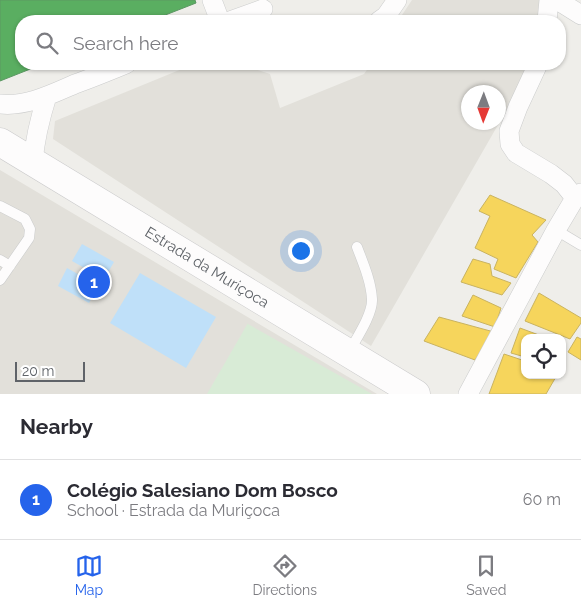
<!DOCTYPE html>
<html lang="en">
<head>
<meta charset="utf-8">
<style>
  :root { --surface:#fff; --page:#f7f7f7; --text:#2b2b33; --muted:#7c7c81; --line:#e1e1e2; --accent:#2563eb }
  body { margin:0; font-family:Raleway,sans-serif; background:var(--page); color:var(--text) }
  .controls { position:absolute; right:15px; bottom:15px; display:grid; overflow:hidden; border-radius:10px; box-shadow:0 1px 4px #0004 }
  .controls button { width:45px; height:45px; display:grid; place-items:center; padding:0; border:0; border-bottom:1px solid var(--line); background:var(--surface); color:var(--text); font:25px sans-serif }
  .compass { position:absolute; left:461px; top:85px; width:45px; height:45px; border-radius:50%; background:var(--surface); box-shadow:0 1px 4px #0004; rotate:181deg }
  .scale { position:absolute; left:15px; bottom:12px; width:70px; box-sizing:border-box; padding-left:5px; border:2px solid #5f6368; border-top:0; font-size:14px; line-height:18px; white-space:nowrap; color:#5f6368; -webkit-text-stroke:4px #fff; paint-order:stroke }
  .you { position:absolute; left:300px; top:250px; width:18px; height:18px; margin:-12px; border:4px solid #fff; border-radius:50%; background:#1a73e8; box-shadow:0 0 0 8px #1a73e833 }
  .badge { display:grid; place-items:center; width:32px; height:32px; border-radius:50%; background:var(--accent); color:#fff; font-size:16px; font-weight:700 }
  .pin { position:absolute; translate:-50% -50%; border:2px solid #fff; box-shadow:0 1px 5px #0006 }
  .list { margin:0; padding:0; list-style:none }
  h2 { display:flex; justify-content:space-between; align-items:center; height:65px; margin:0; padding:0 20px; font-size:21px }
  h2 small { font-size:16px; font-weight:400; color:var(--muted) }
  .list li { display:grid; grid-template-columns:32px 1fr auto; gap:15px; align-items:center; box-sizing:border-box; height:80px; padding:0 20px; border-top:1px solid var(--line) }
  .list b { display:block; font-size:19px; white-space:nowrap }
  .list p { margin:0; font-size:16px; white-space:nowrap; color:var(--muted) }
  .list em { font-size:16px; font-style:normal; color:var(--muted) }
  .icon { flex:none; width:28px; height:28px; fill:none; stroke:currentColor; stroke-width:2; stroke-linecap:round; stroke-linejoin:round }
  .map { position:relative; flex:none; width:581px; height:394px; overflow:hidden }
  .search { position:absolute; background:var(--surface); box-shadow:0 1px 4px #0004; left:15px; right:15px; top:15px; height:55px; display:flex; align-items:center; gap:12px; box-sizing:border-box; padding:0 18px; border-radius:20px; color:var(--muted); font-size:19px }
  .sheet { height:145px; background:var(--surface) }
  nav { display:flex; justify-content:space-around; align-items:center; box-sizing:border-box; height:70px; border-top:1px solid var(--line); background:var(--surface); font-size:14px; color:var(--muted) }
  nav a { display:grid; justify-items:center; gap:2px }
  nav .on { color:var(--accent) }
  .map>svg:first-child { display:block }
</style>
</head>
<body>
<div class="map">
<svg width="581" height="394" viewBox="0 0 581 394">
  <rect width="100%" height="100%" fill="#efeeea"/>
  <path fill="#e2e0da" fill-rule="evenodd" d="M412 0H542L539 21H398Z
    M194 64H245L246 66 270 74 280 108 364 74 371 64H533L371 346 53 139 55 121ZM468 92H498V122H468Z
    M0 170 377 394H0Z"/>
  <path fill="#d8ebd6" d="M248 323V324L372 394H207Z"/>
  <path fill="#bfe0f9" d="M82 244 114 262 104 279 72 261Z
    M67 268 99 286 89 303 58 286Z
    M140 273 216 317 186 368 110 323Z"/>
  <path fill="#f6d55c" stroke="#c9b360" d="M490 195 546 220 532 235 538 242 516 278 494 269 498 259 475 248 490 216 479 211Z
    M473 259 490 264 492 276 511 283 502 295 461 282Z
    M539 293 581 318V323L570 339 525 321Z
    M473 295 501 308 495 327 462 316Z
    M439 317 494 332 475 360 424 341Z
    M520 328 547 338H525V357L511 353Z
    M577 337 581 339V360L568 352Z
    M504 354 525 361V375H557L546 394H489Z"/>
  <path fill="#5aae61" stroke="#5c9863" d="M0 0H195L196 3 150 21H21V64H43L0 81Z"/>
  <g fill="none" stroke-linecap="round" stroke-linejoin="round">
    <defs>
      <path id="lane" d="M0 206 25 219 30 229 29 238 0 280
        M556 230 581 245
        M0 260 10 266
        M349 352C356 339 373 314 372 299 371 281 363 263 357 247"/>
      <path id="street" d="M212 0 220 21
        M557 0 581 15
        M230 21 263 9
        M379 21 386 16 397 0
        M547 21 549 0
        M538 64 518 107 509 131 510 144 516 153 551 174 564 184 575 198
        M0 104C26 107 52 94 75 84 92 78 109 71 126 64
        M33 162C35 138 40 118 47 96
        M468 394 556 230 575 198 581 193"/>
      <g id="secondary">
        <path id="s1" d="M0 142 416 394"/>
      </g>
    </defs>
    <use href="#lane" stroke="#cbcccc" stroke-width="11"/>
    <use href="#street" stroke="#cbcccc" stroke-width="20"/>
    <use href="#secondary" stroke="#cacacb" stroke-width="29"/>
    <use href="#lane" stroke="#fdfcfc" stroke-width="10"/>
    <use href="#street" stroke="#fdfcfc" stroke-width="19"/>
    <use href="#secondary" stroke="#fdfcfc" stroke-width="28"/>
  </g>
  <g text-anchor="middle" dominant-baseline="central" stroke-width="5" stroke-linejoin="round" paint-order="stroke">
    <g font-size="15" fill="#5f6368" stroke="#fff">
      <text stroke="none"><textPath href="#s1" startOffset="242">Estrada da Muriçoca</textPath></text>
    </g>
  </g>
</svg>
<div class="controls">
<button><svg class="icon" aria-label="locate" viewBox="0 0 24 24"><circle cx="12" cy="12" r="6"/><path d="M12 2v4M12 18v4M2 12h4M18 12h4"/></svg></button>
</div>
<svg class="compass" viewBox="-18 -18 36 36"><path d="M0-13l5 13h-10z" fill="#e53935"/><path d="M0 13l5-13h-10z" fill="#7c7c81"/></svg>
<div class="scale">20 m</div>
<div class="you"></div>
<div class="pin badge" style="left:94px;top:282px">1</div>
<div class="search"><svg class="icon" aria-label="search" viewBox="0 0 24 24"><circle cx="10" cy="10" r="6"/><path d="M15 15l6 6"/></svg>Search here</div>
</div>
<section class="sheet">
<h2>Nearby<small></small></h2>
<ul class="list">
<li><span class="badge">1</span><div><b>Colégio Salesiano Dom Bosco</b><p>School · Estrada da Muriçoca</p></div><em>60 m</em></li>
</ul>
</section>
<nav>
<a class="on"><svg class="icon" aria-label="map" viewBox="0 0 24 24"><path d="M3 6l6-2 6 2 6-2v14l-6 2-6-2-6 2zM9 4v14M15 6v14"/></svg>Map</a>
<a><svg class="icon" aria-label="directions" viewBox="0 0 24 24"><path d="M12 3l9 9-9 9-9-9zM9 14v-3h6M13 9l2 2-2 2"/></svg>Directions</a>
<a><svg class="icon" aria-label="saved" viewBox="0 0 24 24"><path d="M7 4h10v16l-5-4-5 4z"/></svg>Saved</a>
</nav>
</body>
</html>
